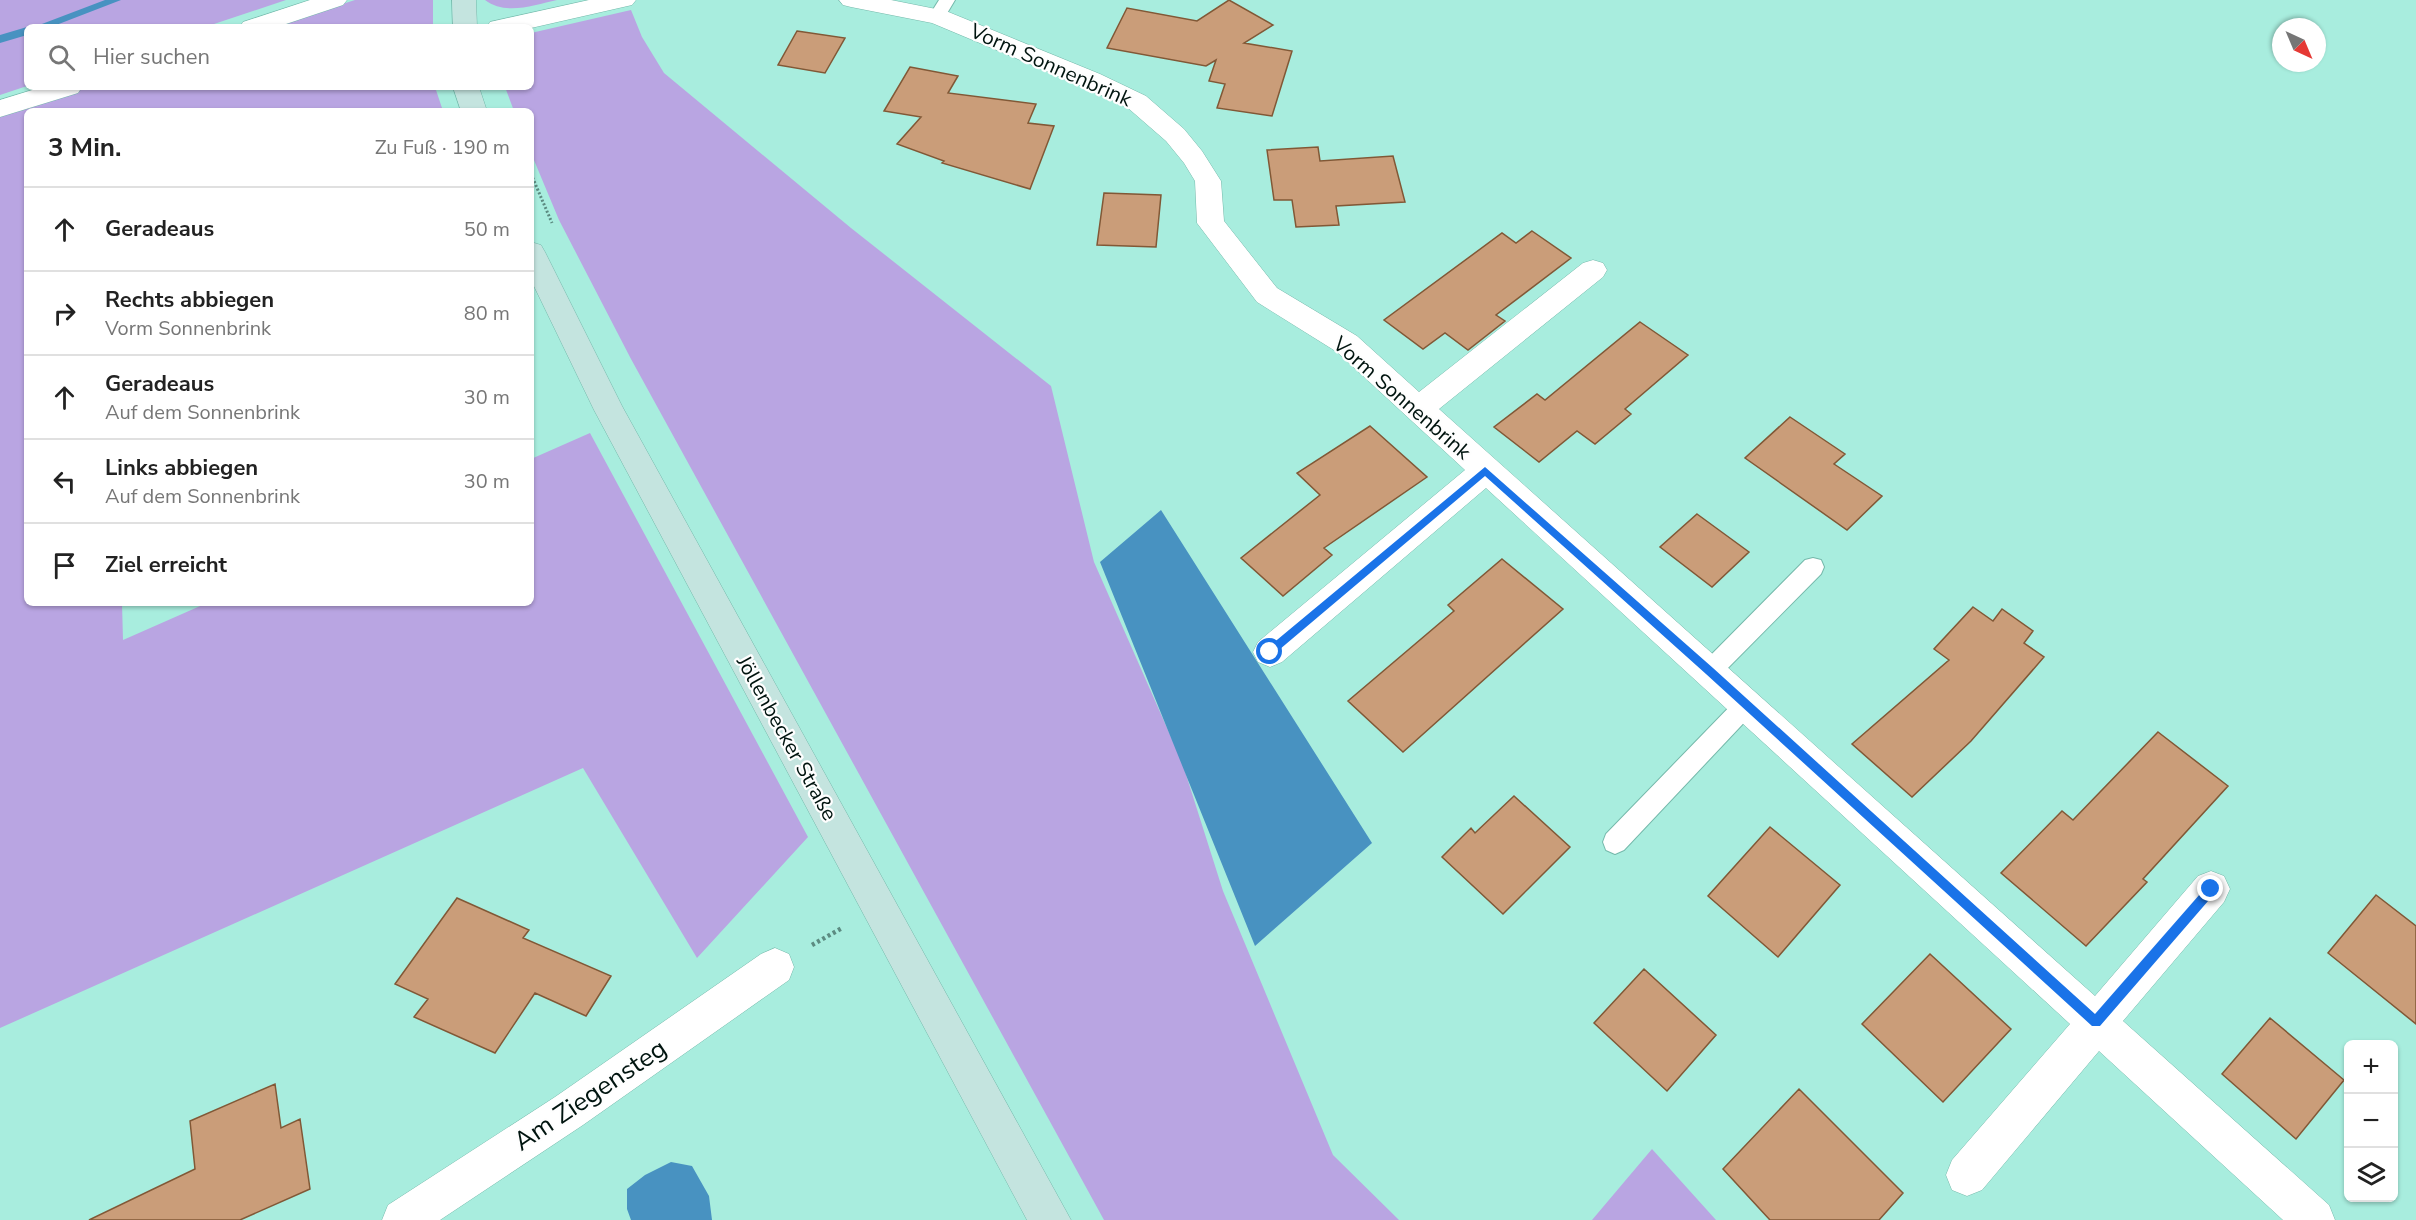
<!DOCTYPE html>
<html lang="de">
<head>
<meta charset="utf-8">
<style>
  :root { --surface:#fff; --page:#f2f2f2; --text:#222; --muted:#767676; --line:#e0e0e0 }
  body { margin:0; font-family:"Nunito Sans",sans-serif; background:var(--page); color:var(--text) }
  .controls { position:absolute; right:18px; bottom:18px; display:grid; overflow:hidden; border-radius:9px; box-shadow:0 2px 4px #0004 }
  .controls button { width:54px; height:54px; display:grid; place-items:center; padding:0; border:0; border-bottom:2px solid var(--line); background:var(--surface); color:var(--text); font:30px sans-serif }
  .compass { position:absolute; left:2272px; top:18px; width:54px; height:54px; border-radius:50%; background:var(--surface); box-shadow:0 2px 4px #0004; rotate:136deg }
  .stop { position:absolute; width:18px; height:18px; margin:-14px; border:4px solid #1a73e8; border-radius:50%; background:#fff }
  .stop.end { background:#1a73e8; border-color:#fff; box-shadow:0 2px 6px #0008 }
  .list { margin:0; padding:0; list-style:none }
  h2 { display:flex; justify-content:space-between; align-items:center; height:78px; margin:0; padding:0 24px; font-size:26px }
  h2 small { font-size:20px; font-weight:400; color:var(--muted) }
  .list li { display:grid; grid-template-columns:39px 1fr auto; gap:18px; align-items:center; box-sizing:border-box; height:84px; padding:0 24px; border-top:2px solid var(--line) }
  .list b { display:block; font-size:22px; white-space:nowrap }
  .list p { margin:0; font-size:20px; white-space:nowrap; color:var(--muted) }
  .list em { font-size:20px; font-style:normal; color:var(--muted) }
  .icon { flex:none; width:33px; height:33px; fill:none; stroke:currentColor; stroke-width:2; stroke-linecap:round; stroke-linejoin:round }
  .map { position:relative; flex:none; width:2416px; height:1220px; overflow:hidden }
  .search { position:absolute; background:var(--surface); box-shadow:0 2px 4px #0004; left:24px; top:24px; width:510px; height:66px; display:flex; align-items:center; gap:15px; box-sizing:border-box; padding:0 21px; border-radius:9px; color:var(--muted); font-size:22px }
  .panel { position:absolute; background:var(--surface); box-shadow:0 2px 4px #0004; left:24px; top:108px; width:510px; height:498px; border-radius:9px }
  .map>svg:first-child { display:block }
</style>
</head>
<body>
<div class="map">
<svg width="2416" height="1220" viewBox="0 0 2416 1220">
  <rect width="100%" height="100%" fill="#a8edde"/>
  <path fill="#b9a5e2" d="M0 0H286L205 27H27V86L0 95Z
    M355 0H433V27H271Z
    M485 0H557C534 5 506 16 485 0Z
    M631 10 642 37 664 73 851 228 1051 386 1094 562 1182 762 1223 891 1333 1155 1399 1220H1104L631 359 559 220 531 153V111H514L505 87H531V33Z
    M84 87H435L443 111H27V603H122L123 640 207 603H531V459L590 433 808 837 697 958 583 768 0 1028V114Z
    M1652 1149 1716 1220H1592Z"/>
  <path fill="#4892c1" d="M1161 510 1372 843 1255 946 1100 562Z
    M671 1162 692 1166 709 1196 712 1220H631L627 1209V1189L645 1175Z"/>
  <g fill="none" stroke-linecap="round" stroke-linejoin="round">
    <path fill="#4892c1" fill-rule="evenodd" d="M105 0H121L51 27H34Z
      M27 27V35L0 43V35Z"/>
  </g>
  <path fill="#ca9d79" stroke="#815836" stroke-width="1.5" d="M1229 0 1273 25 1244 43 1292 51 1272 116 1217 108 1225 84 1209 81 1216 60 1206 66 1107 48 1127 8 1197 21Z
    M797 31 845 38 825 73 778 65Z
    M910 67 958 76 948 93 1036 104 1028 123 1054 126 1030 189 942 163 944 161 897 144 921 117 884 111Z
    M1318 147 1320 161 1393 156 1405 202 1336 206 1339 225 1296 227 1292 200H1274L1267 150Z
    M1104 193 1161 195 1156 247 1097 245Z
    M1532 231 1571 258 1496 315 1505 321 1468 350 1445 333 1423 349 1384 320 1502 233 1516 243Z
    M1640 322 1688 355 1625 409 1631 414 1595 444 1577 431 1539 462 1494 427 1537 394 1545 400Z
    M1790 417 1845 454 1834 464 1882 496 1847 530 1745 458Z
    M1370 426 1427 477 1324 548 1332 555 1283 596 1241 558 1320 495 1297 473Z
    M1697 514 1749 552 1712 587 1660 547Z
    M1502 559 1563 609 1403 752 1348 701 1454 611 1448 605Z
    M1973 607 1993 621 2002 609 2033 631 2024 643 2044 657 1971 741 1912 797 1852 744 1949 660 1934 649Z
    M2158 732 2228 786 2143 879 2147 882 2086 946 2001 873 2062 811 2073 820Z
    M1514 796 1570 847 1503 914 1442 857 1471 828 1475 833Z
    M1770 827 1840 885 1778 957 1708 896Z
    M2376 895 2416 926V1024L2328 953Z
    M457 898 529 930 523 938 611 976 586 1016 535 993 495 1053 414 1017 428 999 395 984Z
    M1930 954 2011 1029 1943 1102 1862 1024Z
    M1644 969 1716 1035 1667 1091 1594 1023Z
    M2270 1018 2344 1080 2296 1139 2222 1074Z
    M275 1084 281 1128 300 1119 310 1189 240 1220H89L195 1169 190 1121Z
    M1799 1089 1903 1193 1879 1220H1770L1723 1169Z"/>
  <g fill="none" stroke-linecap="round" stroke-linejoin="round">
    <defs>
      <path id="lane" d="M939 0H955L943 20H931L929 16Z
        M1813 558 1821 560 1824 567 1821 574 1718 678 1710 681 1702 678 1698 671 1702 664 1805 560Z
        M1747 694 1755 697 1759 704 1755 711 1624 850 1615 854 1606 850 1603 842 1606 834 1739 697Z"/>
      <path id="street" d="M310 0H347L343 5 277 27H240L243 22Z
        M589 0H636L632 5 531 28 487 27 490 22Z
        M839 0H891L946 11 1100 74 1146 96 1184 129 1202 151 1221 181 1224 221 1277 288 1357 336 1419 392 1583 263 1593 260 1603 263 1607 270 1603 277 1439 409 2095 996 2198 876 2211 871 2224 876 2230 889 2224 902 2123 1021 2329 1205 2335 1220H2283L2099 1051 1982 1190 1967 1196 1952 1190 1946 1175 1952 1160 2070 1024 1486 488 1282 662 1270 667 1258 662 1253 652 1258 642 1465 470 1337 352 1257 302 1197 223 1195 181 1184 163 1166 141 1128 108 1082 86 932 23 851 7 843 5Z
        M42 87H82L78 93 0 117V100Z
        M775 948 789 954 794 967 789 980 583 1125 440 1220H382L388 1205 555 1097 761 954Z"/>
      <path id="secondary" d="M452 0H476L477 27H453Z
        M453 87H479L487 111H461Z
        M531 242 541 245 545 252 622 406 1071 1220H1027L594 410 531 280Z"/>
    </defs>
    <use href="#lane" stroke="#75b9ab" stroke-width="2"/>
    <use href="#street" stroke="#75b9ab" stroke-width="1"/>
    <use href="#secondary" stroke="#75b9ab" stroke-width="1"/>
    <path stroke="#5c8b81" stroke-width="3" stroke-dasharray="2 2" stroke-linecap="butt" d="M531 174 552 223"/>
    <path stroke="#5c8b81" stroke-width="4.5" stroke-dasharray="3 3" stroke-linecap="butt" d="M812 945 842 928"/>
    <use href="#lane" fill="#fff" fill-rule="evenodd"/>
    <use href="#street" fill="#fff" fill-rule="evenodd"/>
    <use href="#secondary" fill="#c4e4df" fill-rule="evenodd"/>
  </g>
  <path fill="#1a73e8" d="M1485 467 1713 668 2095 1014 2207 886H2215V893L2100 1026H2092L1706 674 1485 476 1273 655H1266V649Z"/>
  <g text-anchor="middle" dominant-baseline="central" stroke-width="4.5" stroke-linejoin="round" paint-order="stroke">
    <g font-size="21" fill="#00140f" stroke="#fefefe">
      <text transform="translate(1051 65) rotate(24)">Vorm Sonnenbrink</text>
      <text transform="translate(1402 398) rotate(41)">Vorm Sonnenbrink</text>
      <text transform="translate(787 738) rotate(61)">Jöllenbecker Straße</text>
    </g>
    <g font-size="26" fill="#00140f" stroke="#fefefe">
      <text transform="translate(590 1095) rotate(-34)">Am Ziegensteg</text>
    </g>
  </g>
</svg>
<div class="controls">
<button>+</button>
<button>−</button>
<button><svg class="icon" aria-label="layers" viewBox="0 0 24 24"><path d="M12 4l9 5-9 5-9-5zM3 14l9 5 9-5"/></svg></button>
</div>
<svg class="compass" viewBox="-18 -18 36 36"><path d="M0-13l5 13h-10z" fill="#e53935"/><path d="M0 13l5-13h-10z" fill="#767676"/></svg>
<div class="stop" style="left:1270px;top:652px"></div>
<div class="stop end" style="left:2211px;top:889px"></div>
<div class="search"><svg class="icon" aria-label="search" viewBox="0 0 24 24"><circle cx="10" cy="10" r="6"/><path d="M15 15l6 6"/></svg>Hier suchen</div>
<section class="panel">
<h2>3 Min.<small>Zu Fuß · 190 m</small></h2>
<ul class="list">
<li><svg class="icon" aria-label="ahead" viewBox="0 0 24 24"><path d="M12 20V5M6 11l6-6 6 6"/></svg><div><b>Geradeaus</b></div><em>50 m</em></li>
<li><svg class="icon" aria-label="right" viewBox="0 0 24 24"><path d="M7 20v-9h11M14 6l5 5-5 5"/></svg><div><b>Rechts abbiegen</b><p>Vorm Sonnenbrink</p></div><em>80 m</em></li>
<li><svg class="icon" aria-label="ahead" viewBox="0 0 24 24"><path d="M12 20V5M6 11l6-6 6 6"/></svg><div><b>Geradeaus</b><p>Auf dem Sonnenbrink</p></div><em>30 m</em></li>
<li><svg class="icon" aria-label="left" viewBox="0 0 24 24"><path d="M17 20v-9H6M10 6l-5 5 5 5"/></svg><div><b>Links abbiegen</b><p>Auf dem Sonnenbrink</p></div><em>30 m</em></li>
<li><svg class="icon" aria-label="arrive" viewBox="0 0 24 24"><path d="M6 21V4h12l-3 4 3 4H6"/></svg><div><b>Ziel erreicht</b></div></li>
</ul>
</section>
</div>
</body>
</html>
